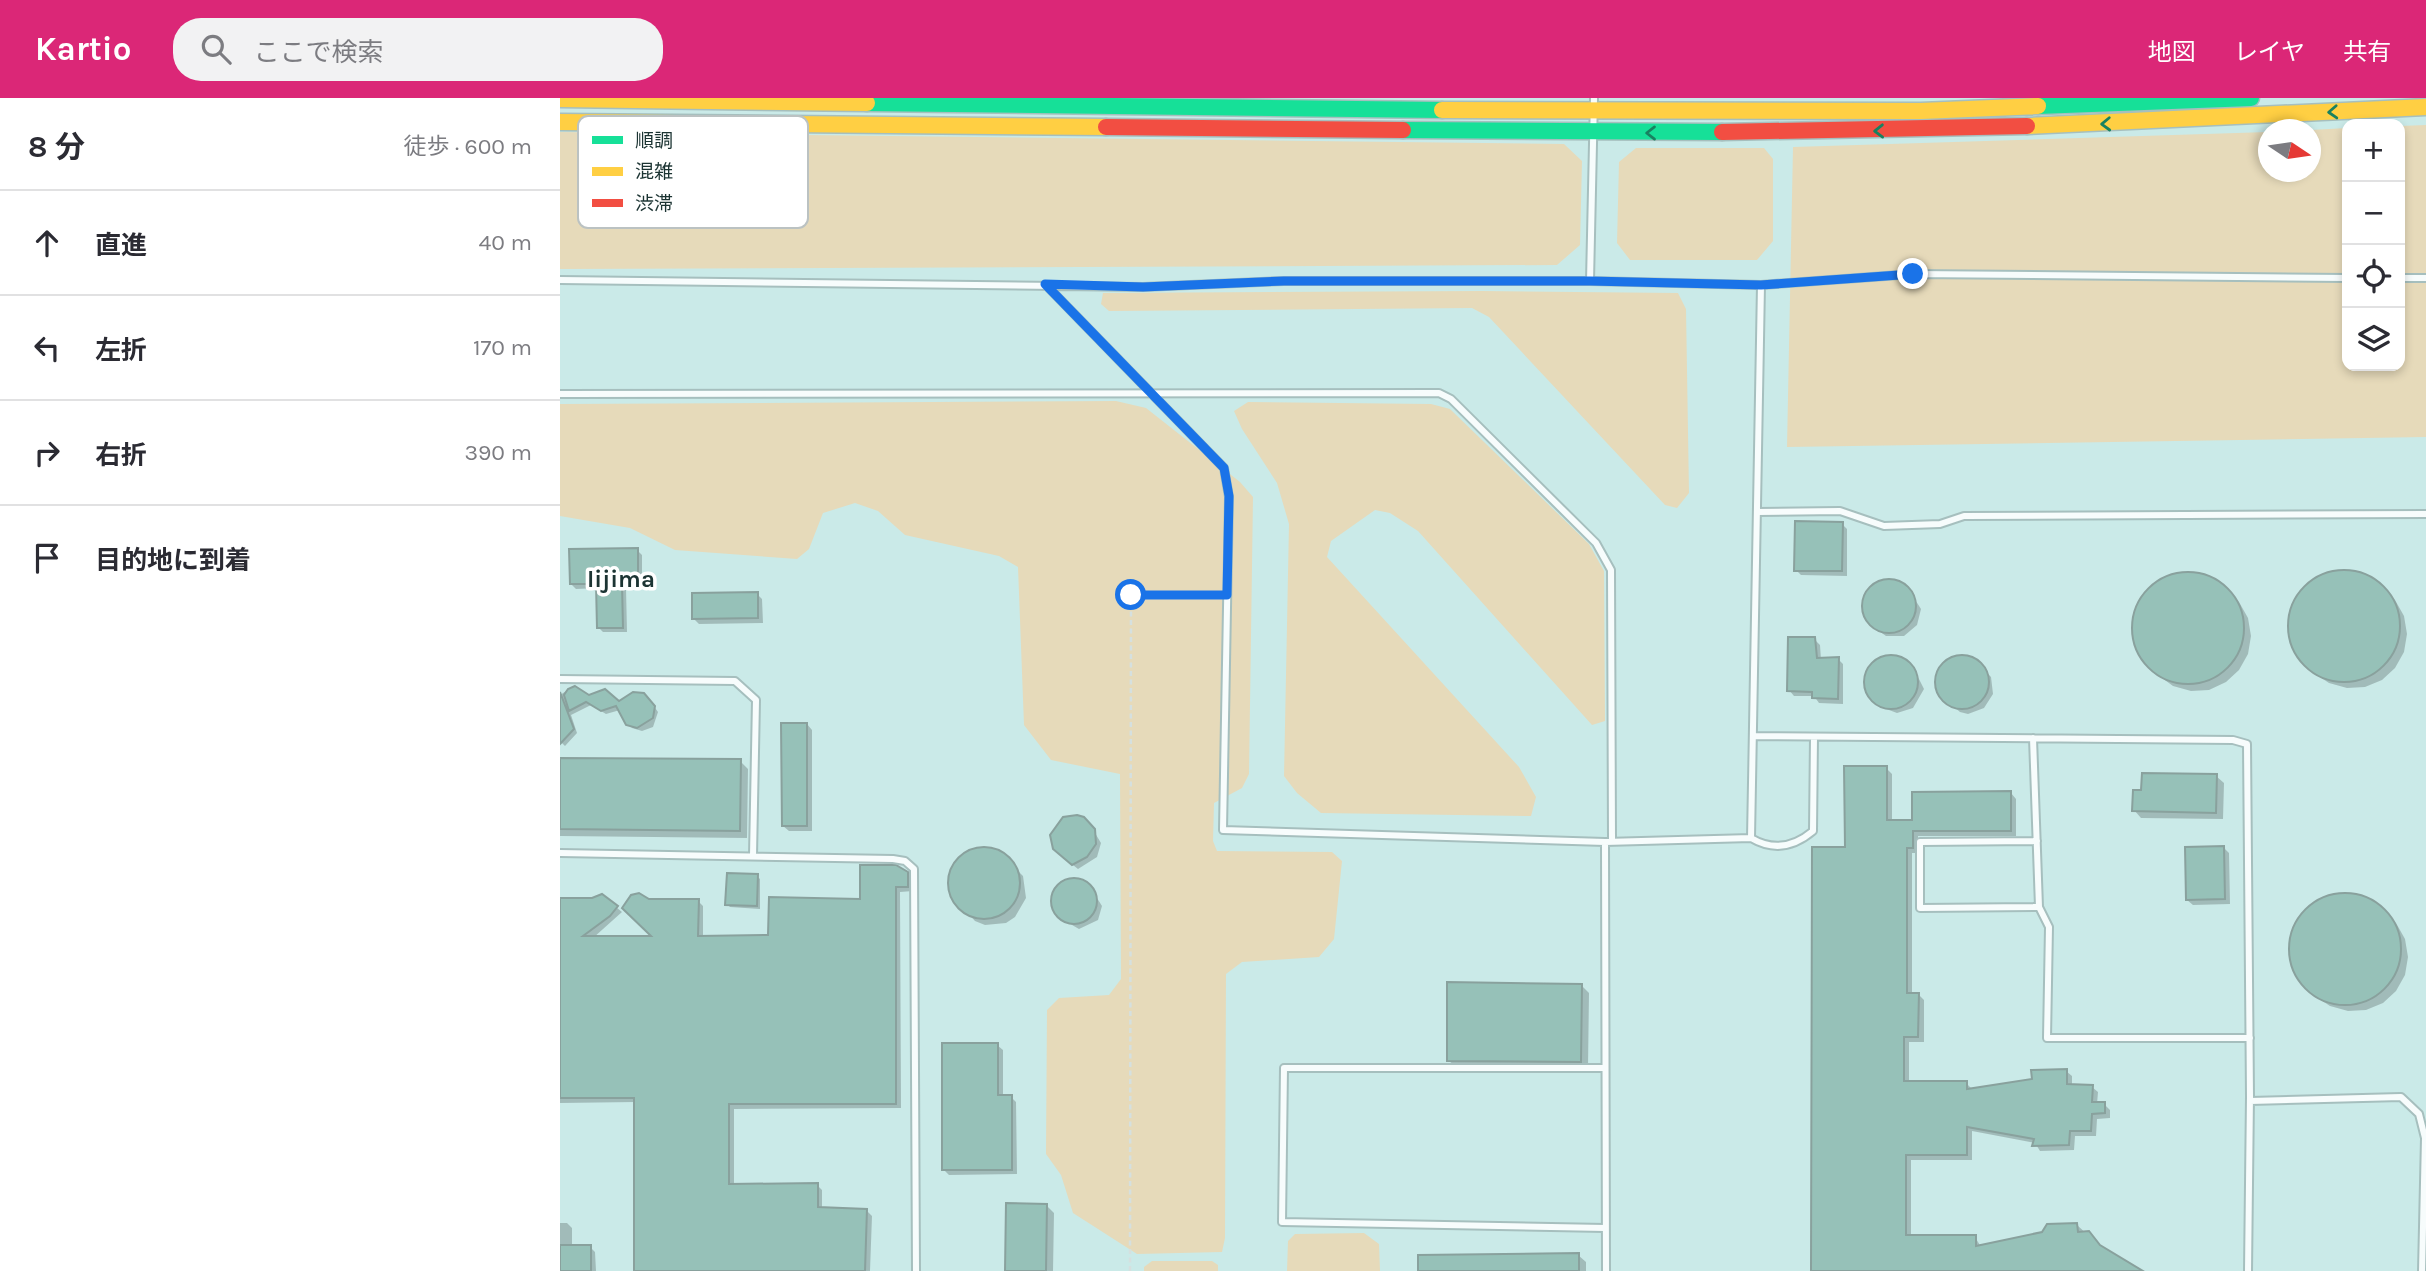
<!DOCTYPE html>
<html lang="ja">
<head>
<meta charset="utf-8">
<style>
  :root { --surface:#fff; --page:#f2f2f3; --text:#2b2b33; --muted:#7c7c81; --line:#e1e1e2; --accent:#db2777 }
  body { margin:0; font-family:Karla,"Noto Sans JP",sans-serif; background:var(--page); color:var(--text) }
  .controls { position:absolute; right:21px; top:21px; display:grid; overflow:hidden; border-radius:14px; box-shadow:0 4px 10px #0003 }
  .controls button { width:63px; height:63px; display:grid; place-items:center; padding:0; border:0; border-bottom:2px solid var(--line); background:var(--surface); color:var(--text); font:35px sans-serif }
  .compass { position:absolute; left:1698px; top:21px; width:63px; height:63px; border-radius:50%; background:var(--surface); box-shadow:0 4px 10px #0003; rotate:103deg }
  .stop { position:absolute; width:21px; height:21px; margin:-16px; border:5px solid #1a73e8; border-radius:50%; background:#fff }
  .stop.end { background:#1a73e8; border-color:#fff; box-shadow:0 2px 7px #0008 }
  .list { margin:0; padding:0; list-style:none }
  h2 { display:flex; justify-content:space-between; align-items:center; height:91px; margin:0; padding:0 28px; font-size:30px }
  h2 small { font-size:23px; font-weight:400; color:var(--muted) }
  .list li { display:grid; grid-template-columns:46px 1fr auto; gap:21px; align-items:center; box-sizing:border-box; height:105px; padding:0 28px; border-top:2px solid var(--line) }
  .list b { display:block; font-size:26px; white-space:nowrap }
  .list em { font-size:23px; font-style:normal; color:var(--muted) }
  .icon { flex:none; width:38px; height:38px; fill:none; stroke:currentColor; stroke-width:2; stroke-linecap:round; stroke-linejoin:round }
  .map { position:relative; flex:none; width:1866px; height:1173px; overflow:hidden }
  header { display:flex; align-items:center; gap:42px; box-sizing:border-box; height:98px; padding:0 35px; background:var(--accent); color:#fff }
  header strong { font-size:33px }
  nav { display:flex; gap:38px; margin-inline-start:auto; font-size:24px }
  .search { width:490px; height:63px; background:var(--page); display:flex; align-items:center; gap:18px; box-sizing:border-box; padding:0 24px; border-radius:28px; color:var(--muted); font-size:26px }
  main { display:flex }
  aside { flex:1; background:var(--surface) }
  .map>svg:first-child { display:block }
</style>
</head>
<body>
<header>
<strong>Kartio</strong>
<div class="search"><svg class="icon" aria-label="search" viewBox="0 0 24 24"><circle cx="10" cy="10" r="6"/><path d="M15 15l6 6"/></svg>ここで検索</div>
<nav><a>地図</a><a>レイヤ</a><a>共有</a></nav>
</header>
<main>
<aside>
<h2>8 分<small>徒歩 · 600 m</small></h2>
<ul class="list">
<li><svg class="icon" aria-label="ahead" viewBox="0 0 24 24"><path d="M12 20V5M6 11l6-6 6 6"/></svg><div><b>直進</b></div><em>40 m</em></li>
<li><svg class="icon" aria-label="left" viewBox="0 0 24 24"><path d="M17 20v-9H6M10 6l-5 5 5 5"/></svg><div><b>左折</b></div><em>170 m</em></li>
<li><svg class="icon" aria-label="right" viewBox="0 0 24 24"><path d="M7 20v-9h11M14 6l5 5-5 5"/></svg><div><b>右折</b></div><em>390 m</em></li>
<li><svg class="icon" aria-label="arrive" viewBox="0 0 24 24"><path d="M6 21V4h12l-3 4 3 4H6"/></svg><div><b>目的地に到着</b></div></li>
</ul>
</aside>
<div class="map">
<svg width="1866" height="1173" viewBox="0 0 1866 1173">
  <rect width="100%" height="100%" fill="#caeae8"/>
  <path fill="#e6daba" d="M1866 27V339L1227 349 1233 49 1708 34V74H1750L1751 32 1787 30V268H1840V28Z
    M0 34 1004 46 1022 63 1020 147 997 167 0 171Z
    M1076 50H1204L1213 61V143L1197 162H1070L1057 145 1059 64Z
    M922 193 1118 195 1126 211 1129 395 1117 410 1105 407 929 219 912 210 549 213 541 206 543 195Z
    M556 303 586 310 680 384 693 399 689 676 682 690 654 705 653 743 657 753 772 754 782 763 774 841 759 859 682 864 666 876 665 1140 662 1154 577 1156 513 1115 501 1077 486 1056 487 912 499 900 549 897 561 881 560 676 491 662 464 627 458 469 439 458 345 437 318 413 295 405 263 415 249 451 237 461 115 452 70 430 0 418V306Z
    M688 304 871 306 890 311 1029 446 1044 473 1045 623 1032 627 858 433 830 415 815 412 771 443 767 459 959 669 976 699 971 718 761 715 737 695 724 678 729 426 717 385 682 331 674 313Z
    M804 1135 819 1146 820 1173H727L728 1143 735 1136Z
    M592 1163H652L658 1167V1173H584V1169Z"/>
  <path fill="#0003" d="M1282 426 1287 431V478L1241 477 1236 472Z
    M77 452 82 457V490H66L67 534H43L38 529V490L16 491 11 486Z
    M1780 473 1797 475 1814 481 1835 502 1844 518 1847 536 1844 554 1835 570 1822 582 1805 589 1787 590 1769 585 1754 575 1736 552 1730 535 1731 517 1737 501 1748 487 1763 477Z
    M1624 475 1641 477 1658 484 1679 504 1688 520 1691 538 1688 556 1679 572 1666 584 1649 592 1631 593 1613 588 1598 577 1579 554 1574 537 1575 520 1581 503 1592 489 1607 480Z
    M1324 483 1340 485 1347 489 1361 511 1357 527 1344 538H1326L1319 533 1305 513 1310 491Z
    M197 496 202 501 203 525 139 526 133 520Z
    M1254 541 1260 547 1261 562 1278 561 1283 566V606L1259 605 1254 598H1234L1229 592Z
    M1326 559 1342 561 1354 571 1364 591 1353 610 1337 615 1321 609 1307 589 1308 573Z
    M1405 559 1413 561 1431 579 1433 596 1424 610 1408 616 1400 614 1387 603 1376 585 1379 574 1390 562Z
    M11 590H18L29 599 59 605 88 600 98 614 93 629 82 633 72 630 60 612 46 616 31 607 11 617 17 635 5 648 0 643V597Z
    M247 626 252 632V733H229L223 728Z
    M0 661 180 663 188 671 187 740 0 738Z
    M1326 670 1332 676V724H1354L1451 695 1456 701V738H1358V755H1352V896H1358L1364 902V944H1349V985H1406L1412 991 1474 982 1506 973 1512 978V988L1532 989 1538 994 1537 1006H1544L1550 1012V1020L1537 1021 1536 1038H1515L1514 1052 1480 1053 1475 1045 1412 1033V1062H1351V1139H1415L1421 1149 1517 1127 1542 1150 1580 1173H1253L1286 751Z
    M1656 678 1664 685 1663 721 1581 720 1574 712Z
    M503 721 529 725 541 745 537 759 518 771 499 756 492 744 498 725Z
    M428 750 439 754 463 778 466 800 455 819 446 825 425 827 415 823 392 798 391 774 405 756Z
    M1664 750 1669 755 1670 806 1633 807 1627 802Z
    M302 769 342 770 353 781V793L340 794 341 1010 174 1011V1087H257L262 1092V1111L306 1112 312 1118 310 1173H75L76 1004 0 1005V802L56 809 62 814 33 840H95L88 803H138L143 808V839H210L302 803Z
    M197 778 200 781V811L170 809 167 806Z
    M514 781 530 789 542 808 538 822 519 831 500 820 493 800 499 788Z
    M1781 796 1799 798 1815 805 1836 825 1845 841 1848 859 1845 877 1836 893 1823 905 1806 912 1788 913 1770 908 1755 898 1736 875 1731 858 1732 840 1738 824 1749 810 1764 801Z
    M1021 887 1029 895 1028 970 896 969 888 962Z
    M437 947 443 952V999H451L456 1004 457 1076 389 1077 383 1071Z
    M487 1108 494 1115 493 1173H446Z
    M0 1125H7L12 1130V1149H30L35 1154 36 1173H0Z
    M1018 1157 1026 1164V1173H860Z"/>
  <path fill="#96c1b8" stroke="#89a19d" stroke-width="2" d="M1235 423 1283 424 1282 473H1234Z
    M78 450V486H62L63 530H37L36 486H10L9 451Z
    M1728 528a56 56 0 1 1 112 0a56 56 0 1 1-112 0Z
    M1572 530a56 56 0 1 1 112 0a56 56 0 1 1-112 0Z
    M1302 508a27 27 0 1 1 54 0a27 27 0 1 1-54 0Z
    M198 494V520L132 521V495Z
    M1228 539H1255L1257 560 1279 559 1278 601 1252 600V594L1227 593Z
    M1304 584a27 27 0 1 1 54 0a27 27 0 1 1-54 0Z
    M1375 584a27 27 0 1 1 54 0a27 27 0 1 1-54 0Z
    M15 588 29 597 45 591 59 603 73 594 84 595 95 608 93 620 77 630 66 627 56 608 41 613 26 604 9 613 4 597 8 591Z
    M0 594 14 631 0 646Z
    M221 625H247V728H222Z
    M0 660 181 661 180 733 0 731Z
    M1284 668H1327V722H1352V694L1451 693V733H1353V750H1347V895H1359L1358 939H1344V983H1407V991L1472 981 1471 972 1507 971V986L1533 987 1532 1004H1545V1015L1532 1016 1531 1033H1510L1509 1047 1472 1048 1474 1041 1407 1029V1057H1346V1137H1416V1148L1482 1134 1487 1126 1517 1125 1518 1134 1529 1133 1540 1147 1583 1173H1251L1252 749H1285Z
    M1582 675 1657 676 1656 715 1572 713 1573 692H1581Z
    M517 717 524 719 535 731 536 746 527 759 512 767 493 751 490 737 503 719Z
    M1664 748 1665 801 1626 802 1625 749Z
    M388 785a36 36 0 1 1 72 0a36 36 0 1 1-72 0Z
    M300 767H336L348 774V789H336V1006H169V1086L258 1085V1109L307 1111 305 1173H74V1000H0V800H32L42 796 58 808 50 818 23 838H91L62 810 71 797 79 795 89 801H139L138 838 208 837 209 799 300 801Z
    M167 775 198 776 197 808 165 807Z
    M491 803a23 23 0 1 1 46 0a23 23 0 1 1-46 0Z
    M1729 851a56 56 0 1 1 112 0a56 56 0 1 1-112 0Z
    M887 884 1022 886 1021 964 887 963Z
    M382 945H438V997H452V1072H382Z
    M446 1105 487 1106 486 1173H445Z
    M0 1147H31V1173H0Z
    M1019 1155V1173H858V1157Z"/>
  <g fill="none" stroke-linecap="round" stroke-linejoin="round">
    <defs>
      <path id="lane" d="M1840 180H1866
        M0 182 583 189 724 183H1030L1201 187 1353 176 1787 180
        M1030 183 1034 0
        M486 187 664 370 669 399 663 732 1045 744 1191 740 1201 187
        M0 296 879 295 891 301 1036 445 1051 472 1052 744
        M1197 414 1280 413 1324 428 1380 426 1404 418 1866 416
        M0 581 175 583 196 602 193 758
        M1193 638 1673 642 1687 646 1690 998 1688 1173
        M1473 640 1479 809 1489 829 1487 940H1690
        M1191 740C1213 753 1234 749 1253 733L1254 639
        M1477 743 1360 744V810L1479 809
        M1045 744 1046 1173
        M0 755 333 761 345 763 354 771 356 1173
        M1045 970H724L722 1124 1045 1130
        M1690 1003 1841 999 1859 1016 1865 1040 1862 1173"/>
      <path id="fast" d="M307 5 882 12
        M1478 8 1691 0
        M843 32 1162 34"/>
      <path id="slow" d="M0 1 307 5
        M882 12 1361 13 1478 8
        M0 24 546 29
        M1467 28 1866 9"/>
      <path id="jam" d="M546 29 843 32
        M1162 34 1467 28"/>
    </defs>
    <use href="#lane" stroke="#a6bfbe" stroke-width="10"/>
    <use href="#fast" stroke="#a6bfbe" stroke-width="19"/>
    <use href="#slow" stroke="#a6bfbe" stroke-width="19"/>
    <use href="#jam" stroke="#a6bfbe" stroke-width="19"/>
    <path stroke="#d5e0df" stroke-width="2.5" stroke-dasharray="5 3.5" stroke-linecap="butt" d="M570 1173 571 497H658"/>
    <use href="#lane" stroke="#f7fcfc" stroke-width="6"/>
    <use href="#fast" stroke="#16e098" stroke-width="16"/>
    <use href="#slow" stroke="#ffcf43" stroke-width="16"/>
    <use href="#jam" stroke="#f24e42" stroke-width="16"/>
  </g>
  <defs><path id="oneway-chevron" d="M-2-3.5L2.5 0L-2 3.5" fill="none" stroke-width="1.6" stroke-linecap="round" stroke-linejoin="round" transform="scale(1.75)"/></defs>
  <g stroke="#198160">
    <use href="#oneway-chevron" transform="translate(1773 14) rotate(177)"/>
    <use href="#oneway-chevron" transform="translate(1546 26) rotate(178)"/>
    <use href="#oneway-chevron" transform="translate(1319 33) rotate(179)"/>
    <use href="#oneway-chevron" transform="translate(1091 35) rotate(180)"/>
  </g>
  <g fill="none" stroke-linecap="round" stroke-linejoin="round">
    <path stroke="#1a73e8" stroke-width="9" d="M571 497H667L669 398 664 370 485 186 583 189 724 183H1030L1201 187 1353 176"/>
  </g>
  <g text-anchor="middle" dominant-baseline="central" stroke-width="7" stroke-linejoin="round" paint-order="stroke">
    <g font-size="24" font-weight="bold" fill="#1c3433" stroke="#fff">
      <text x="61" y="481">Iijima</text>
    </g>
  </g>
  <rect x="18" y="18" width="230" height="112" rx="10" fill="#fff" stroke="#bbc2c2" stroke-width="2"/>
  <rect x="32" y="38" width="31" height="8" fill="#16e098"/>
  <rect x="32" y="69" width="31" height="9" fill="#ffcf43"/>
  <rect x="32" y="101" width="31" height="8" fill="#f24e42"/>
  <g font-size="19" fill="#1c3433">
    <text x="75" y="49">順調</text>
    <text x="75" y="80">混雑</text>
    <text x="75" y="112">渋滞</text>
  </g>
</svg>
<div class="controls">
<button>+</button>
<button>−</button>
<button><svg class="icon" aria-label="locate" viewBox="0 0 24 24"><circle cx="12" cy="12" r="6"/><path d="M12 2v4M12 18v4M2 12h4M18 12h4"/></svg></button>
<button><svg class="icon" aria-label="layers" viewBox="0 0 24 24"><path d="M12 4l9 5-9 5-9-5zM3 14l9 5 9-5"/></svg></button>
</div>
<svg class="compass" viewBox="-18 -18 36 36"><path d="M0-13l5 13h-10z" fill="#e53935"/><path d="M0 13l5-13h-10z" fill="#7c7c81"/></svg>
<div class="stop" style="left:571px;top:497px"></div>
<div class="stop end" style="left:1353px;top:176px"></div>
</div>
</main>
</body>
</html>
